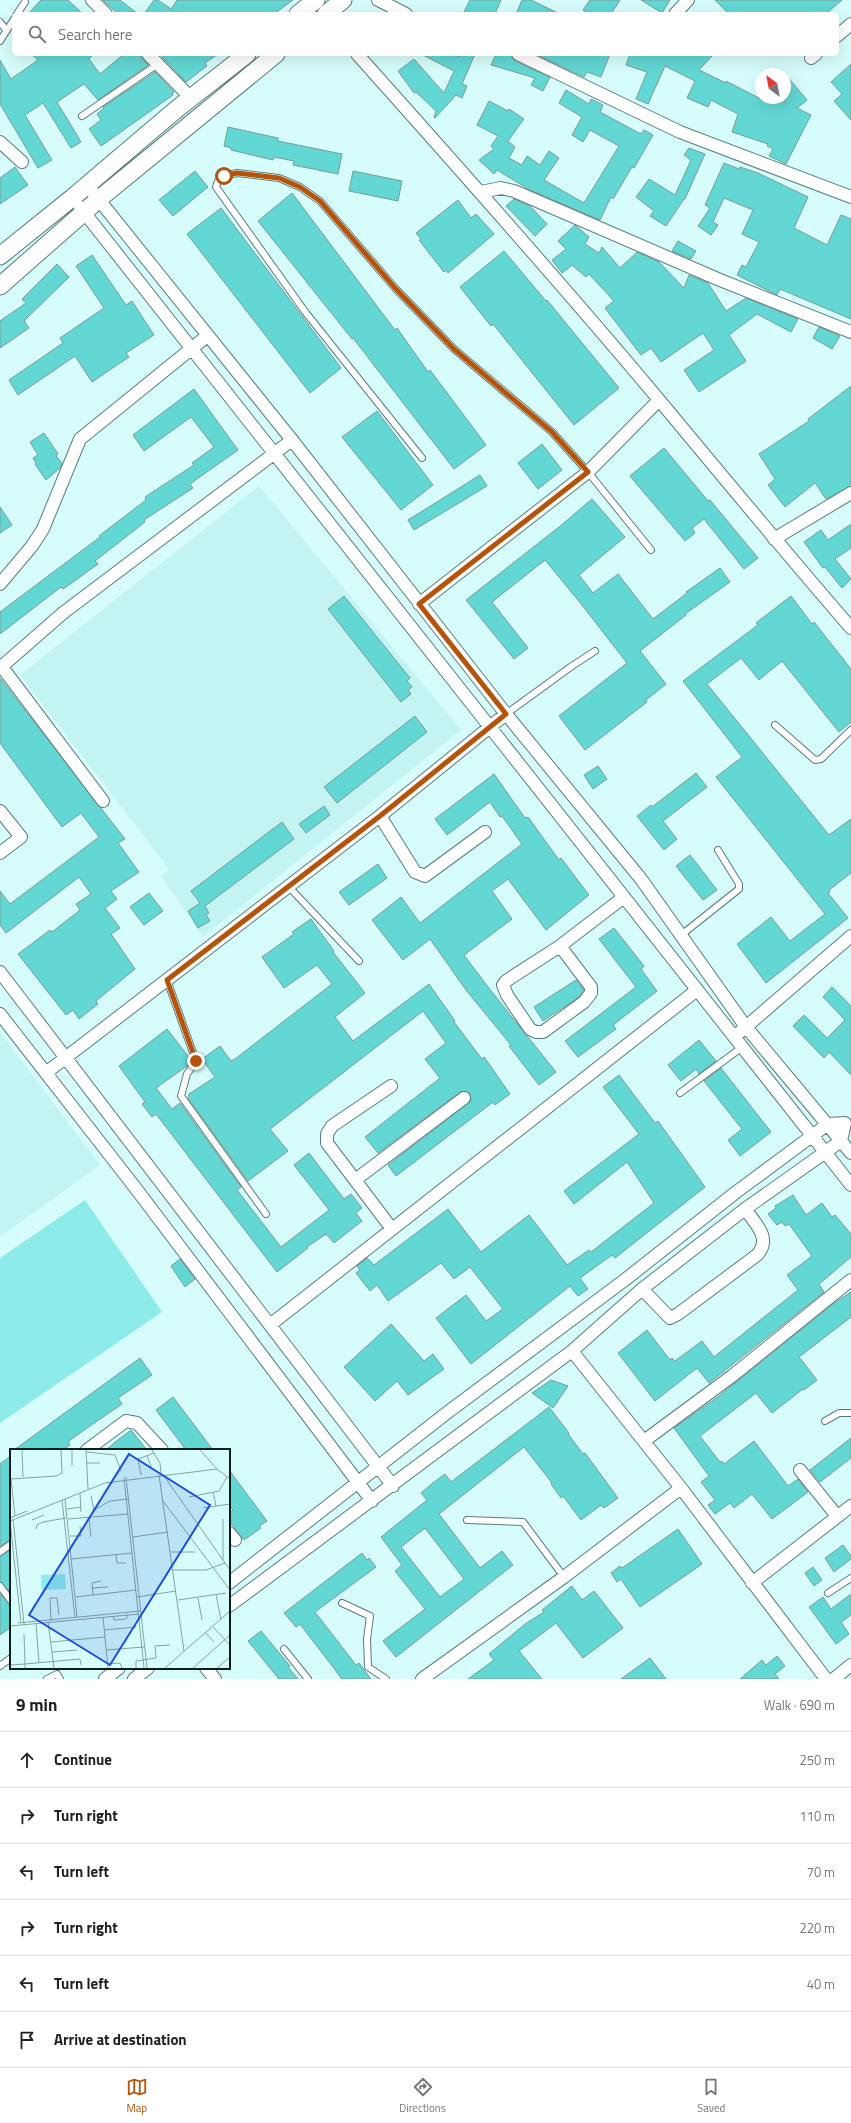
<!DOCTYPE html>
<html lang="en">
<head>
<meta charset="utf-8">
<style>
  :root { --surface:#fff; --page:#f6f6f6; --text:#202124; --muted:#757577; --line:#e0e0e0; --accent:#b45309 }
  body { margin:0; font-family:"Titillium Web",sans-serif; background:var(--page); color:var(--text) }
  .compass { position:absolute; left:755px; top:68px; width:36px; height:36px; border-radius:50%; background:var(--surface); box-shadow:0 4px 16px #0002; rotate:328deg }
  .stop { position:absolute; width:12px; height:12px; margin:-9px; border:3px solid #b45309; border-radius:50%; background:#fff }
  .stop.end { background:#b45309; border-color:#fff; box-shadow:0 1px 4px #0008 }
  .list { margin:0; padding:0; list-style:none }
  h2 { display:flex; justify-content:space-between; align-items:center; height:52px; margin:0; padding:0 16px; font-size:17px }
  h2 small { font-size:13px; font-weight:400; color:var(--muted) }
  .list li { display:grid; grid-template-columns:26px 1fr auto; gap:12px; align-items:center; box-sizing:border-box; height:56px; padding:0 16px; border-top:1px solid var(--line) }
  .list b { display:block; font-size:15px; white-space:nowrap }
  .list em { font-size:13px; font-style:normal; color:var(--muted) }
  .icon { flex:none; width:22px; height:22px; fill:none; stroke:currentColor; stroke-width:2; stroke-linecap:round; stroke-linejoin:round }
  .map { position:relative; flex:none; width:851px; height:1679px; overflow:hidden }
  .search { position:absolute; background:var(--surface); box-shadow:0 4px 16px #0002; left:12px; right:12px; top:12px; height:44px; display:flex; align-items:center; gap:10px; box-sizing:border-box; padding:0 14px; border-radius:6px; color:var(--muted); font-size:15px }
  .sheet { height:388px; background:var(--surface) }
  nav { display:flex; justify-content:space-around; align-items:center; box-sizing:border-box; height:56px; border-top:1px solid var(--line); background:var(--surface); font-size:11px; color:var(--muted) }
  nav a { display:grid; justify-items:center; gap:2px }
  nav .on { color:var(--accent) }
  .map>svg:first-child { display:block }
</style>
</head>
<body>
<div class="map">
<svg width="851" height="1679" viewBox="0 0 851 1679">
  <rect width="100%" height="100%" fill="#d6fdfb"/>
  <path fill="#c3f4f1" d="M259 486 461 730 203 937 161 876 169 869 20 675Z
    M0 1032 100 1165 0 1237Z"/>
  <path fill="#8dece9" d="M85 1200 162 1312 0 1423V1258Z"/>
  <path fill="#62d7d4" stroke="#789d9b" fill-rule="evenodd" d="M41 0H68L83 14H28Z
    M103 0H120L138 14H118Z
    M154 0H158L171 9 177 0H293L274 14H144Z
    M470 0H501L495 14H463Z
    M522 0H531L560 14H516Z
    M590 0H620L611 14H589L583 10Z
    M641 0H670L662 13Z
    M715 0H842L826 14H729Z
    M31 54H94L89 59 100 74 124 54H138L148 65 98 100 84 84 57 102 81 142 71 148 43 103 25 115 52 160 38 168 0 104V60L11 79 38 60Z
    M165 54H218L205 63 207 66 186 82 162 57Z
    M421 54H452L460 57 462 54H475L462 84 467 86 462 98 456 95 435 118 434 117 436 111 416 92 414 93 398 71 414 59 444 93 454 71Z
    M496 54H511L515 61 550 77 543 91 531 85 535 78 491 65Z
    M535 54H610L601 77 587 72 584 77Z
    M630 54H714L699 70 726 83V81L759 98H776L785 103V74L807 100 797 108 811 115 786 164 769 156 773 149 767 146 768 144 732 132 738 114 711 100 708 107 687 98 695 81 665 66 648 104 636 99 647 72 626 65Z
    M851 64V120L834 101 842 94 831 82Z
    M155 72 174 92 172 94 173 95 101 146 89 129 101 120 97 114 104 108 103 107Z
    M566 90 589 104 591 99 603 105 600 112 641 134 644 130 653 135 634 168 632 167 613 199 611 197 600 220 530 190 497 170 494 174 479 160 494 149 491 146 498 136 477 125 489 101 508 111 509 109 524 119 508 141 515 147 509 158 522 165 527 156 540 165 549 151 559 158 544 180 584 203 619 146 590 130 583 142 572 135 582 117 559 103Z
    M228 127 278 138V141L342 154 338 174 293 165 294 161 274 157 273 160 231 150V148L224 146Z
    M689 148 705 154 685 199H684L666 226 650 216 654 211 636 197 649 179 675 195 691 160 684 155Z
    M724 163 739 169 740 167 758 173 808 197 794 228 827 245 841 215 851 219V319L780 289 777 295 737 275 742 265 746 267 759 242 742 234 753 210 724 198 713 222 718 225 711 235 698 226 710 208 705 205Z
    M15 167 28 185 0 204V178Z
    M195 171 208 187 173 216 159 200Z
    M353 171 402 181 398 201 349 191Z
    M292 193 395 330 397 328 428 372 430 370 486 445 454 469 353 338 352 339 258 221Z
    M514 199 530 206 547 224 535 236 506 206Z
    M458 200 471 218 476 214 494 234 448 273 446 270 444 272 429 253 419 240 421 239 416 233Z
    M221 208 341 368 310 393 187 234Z
    M575 225 589 237 585 244 599 253 602 247 620 268 637 252 659 262 684 288 689 275 708 283 726 311 746 298 798 319 791 332 757 314 729 335 746 361 699 392 684 370 714 350 703 333 661 362 651 348 641 355 605 308 614 301 589 274 586 277 572 265 562 273 552 260 566 249 558 241Z
    M678 241 696 251 691 259 672 251Z
    M504 251 546 301 547 300 619 388 574 425 493 324 491 326 460 287Z
    M92 255 126 305 132 301 154 335 126 353 129 357 92 382 75 356 18 395 9 380 63 343 60 338 104 308 76 266Z
    M57 264 69 277 24 321 29 328 0 348V321L26 303 22 299Z
    M819 327 840 336 832 349 813 338Z
    M851 386V486L826 499 815 483 785 507 768 485 775 479 759 454 809 421 808 419Z
    M194 389 238 450 190 484 193 488 144 520 145 522 95 561 98 564 63 589 61 587 0 634V612L100 537 99 536 146 500 145 497 194 465 192 463 214 447 191 417 144 451 133 435Z
    M377 411 433 485 401 510 342 437Z
    M44 433 58 454 56 456 62 463 60 468 46 480 35 464 36 463 33 458 38 455 30 442Z
    M542 444 562 470 538 489 518 463Z
    M664 448 708 501 710 500 758 558 744 569 704 519 692 528 695 533 685 541 630 476Z
    M480 475 487 486 414 530 408 520Z
    M592 499 625 537 579 575 593 593 618 574 653 619 687 593 686 592 720 568 730 582 685 614 686 615 640 651 666 684 646 700 647 702 585 750 559 716 627 663 582 605 545 560 492 602 528 648 514 659 466 600 559 527Z
    M0 507 12 525 0 533Z
    M851 524V548L835 559 851 579 842 588 825 567 823 568 804 542 821 530 828 540Z
    M344 596 410 678 407 681 412 687 408 690 411 694 401 702 328 609Z
    M791 596 812 624 814 622 851 669V722L839 732 782 661 759 680 741 658 707 684 829 835 851 819V873L829 890 830 892 828 893 848 918 766 983 737 944 771 917 790 941 825 914 716 777 742 757 683 681 758 625 756 623Z
    M0 678 125 839 118 843 139 872 111 891 117 899 105 908 120 928 111 934 135 969 96 1001 98 1004 79 1019 73 1010 66 1015 18 954 50 930 52 932 80 910 76 904 91 894 79 877 6 933 0 925V891L10 904 99 837 81 813 62 827 0 743Z
    M415 716 427 732 337 803 324 787Z
    M598 766 607 779 593 789 584 775Z
    M696 773 707 787 663 821 677 839 664 850 637 816 651 805 652 807Z
    M494 774 525 818 528 817 559 860 561 858 589 895 546 930 508 879 492 891 512 919 464 955 488 987 556 1072 539 1085 509 1046 511 1045 466 990 430 939 403 960 372 920 401 897 420 923 522 844 502 816 500 817 490 802 447 835 435 819Z
    M324 806 330 815 306 833 299 824Z
    M282 822 294 839 205 906 209 913 206 915 210 921 198 928 188 911 200 903 191 891Z
    M690 855 717 890 703 900 676 866Z
    M378 864 387 878 349 905 339 892Z
    M149 893 163 911 144 925 130 907Z
    M311 919 334 951 333 952 365 993 335 1017 353 1041 429 984 455 1021 454 1022 482 1059 484 1057 510 1094 495 1105 493 1102 396 1176 388 1165 471 1101 470 1093 467 1091 460 1092 378 1153 365 1137 440 1078 425 1059 446 1043 423 1011 270 1129 288 1151 248 1181 188 1098 189 1094 215 1077 202 1059 220 1046 231 1061 235 1059 332 984 317 965 284 988 262 957 294 934 292 932Z
    M614 928 644 966 641 969 657 991 613 1025 616 1029 578 1057 565 1041 636 987 599 939Z
    M576 980 584 990 579 997 543 1021 534 1007Z
    M832 987 851 1006V1075L829 1052 824 1058 793 1026 804 1015 827 1038 845 1020 823 997Z
    M167 1029 191 1060 187 1066 156 1088 172 1109 180 1103 241 1187 237 1190 281 1247 329 1210 294 1165 309 1153 344 1199 351 1194 362 1208 356 1213 362 1221 334 1243 326 1234 307 1247 308 1248 277 1272 156 1114 152 1117 142 1104 145 1102 119 1066Z
    M699 1040 716 1061 699 1074 696 1069 681 1081 668 1065Z
    M721 1068 771 1132 740 1156 728 1140 742 1129 704 1081Z
    M619 1075 655 1123 658 1121 705 1187 615 1258 612 1255 580 1278 588 1289 578 1296 570 1286 471 1364 436 1318 466 1295 486 1321 503 1309 470 1267 454 1279 441 1263 388 1301 377 1285 370 1291 356 1273 360 1270 357 1266 367 1258 374 1265 448 1209 481 1252 529 1215 567 1265 589 1250 591 1252 654 1203 627 1162 574 1204 564 1191 639 1134 603 1087Z
    M793 1195 806 1215 822 1203 832 1217 835 1215 851 1234V1257L819 1284 824 1292 709 1383 697 1368 655 1401 618 1353 647 1330 670 1360 672 1358 675 1361 702 1341 714 1357 798 1290 787 1275 812 1256 789 1224 785 1226 782 1222 777 1225 768 1214 776 1208 775 1206Z
    M180 1259 195 1279 185 1287 171 1266Z
    M851 1292V1317L799 1357 817 1380 804 1390 803 1389 772 1413 756 1393 700 1436 720 1462 722 1461 724 1464 754 1441 788 1486 798 1479 808 1492 772 1519 752 1494 734 1508 730 1503 715 1514 708 1505 715 1500 701 1482 709 1476 674 1428 719 1396 834 1303Z
    M391 1324 424 1361 433 1354 444 1369 408 1395 397 1381 375 1401 344 1367Z
    M140 1358 152 1375 118 1398 122 1404 77 1435 68 1442 70 1445 63 1450H14Z
    M551 1380 568 1386 553 1408 532 1393Z
    M173 1397 204 1438 213 1450H186L156 1410Z
    M549 1407 569 1433 568 1434 583 1454 585 1453 618 1498 604 1508 601 1505 581 1520 563 1496 561 1498 551 1484 552 1483 524 1447 439 1514 480 1568 502 1551 513 1565 396 1657 383 1641 425 1609 395 1571 402 1565 381 1537 427 1500 421 1493 434 1482 445 1474 451 1482ZM425 1528 464 1579 440 1597 401 1547Z
    M131 1430 147 1450H106L114 1443Z
    M851 1438V1458L820 1482 810 1470Z
    M11 1456V1540L0 1546V1464Z
    M229 1470 267 1521 259 1526 261 1528 244 1540 229 1521V1513L233 1510 229 1505Z
    M678 1529 702 1564 640 1607 621 1579 617 1582 611 1573 620 1566 622 1568Z
    M843 1545 851 1556V1559L834 1572 825 1558Z
    M11 1550V1593L0 1582V1556Z
    M362 1553 367 1560 369 1558 376 1567 315 1612 356 1665 359 1663 371 1679H342L300 1624 296 1627 284 1613Z
    M813 1567 822 1580 814 1586 805 1573Z
    M572 1586 582 1600 594 1591 623 1628 583 1658 556 1623 519 1651 542 1679H468L494 1660 489 1654 525 1624 544 1612 542 1610Z
    M0 1594 11 1605V1627L0 1635Z
    M851 1594V1615L841 1622 849 1634 836 1644 809 1607 823 1597 831 1609Z
    M261 1631 290 1666 288 1667 298 1679H279L248 1641Z
    M777 1656 785 1666 775 1674 779 1679H740L762 1660 766 1665Z
    M650 1658 666 1679H621Z"/>
  <g fill="none" stroke-linecap="round" stroke-linejoin="round">
    <defs>
      <path id="service" d="M17 14 25 2
        M0 22 6 30
        M0 41 14 19
        M82 116 158 64
        M422 458 306 313 216 187 218 181 224 176 237 173 279 178 300 187 320 201 395 288 454 349 552 432 588 472 651 550
        M506 714 572 666 595 651
        M775 725 815 760 821 759 851 730
        M288 886 359 961
        M680 936 739 889V884L718 850
        M167 980 196 1061 187 1074 181 1096 266 1214
        M680 1093 741 1048
        M825 1421 839 1413H851
        M467 1520 523 1522 564 1577
        M0 1552 11 1544
        M0 1586 11 1601
        M828 1593 851 1578
        M342 1603 370 1616 367 1639 368 1667 386 1679
        M284 1649 308 1679
        M0 1666 11 1658
        M47 1679 57 1674 60 1679"/>
      <path id="minor" d="M92 0 106 14
        M378 0 406 14
        M675 14 688 0
        M837 36 851 24
        M148 54 191 98
        M357 54C459 168 561 283 660 401 723 477 786 553 851 628
        M518 54 680 132 851 197
        M811 58 816 54
        M0 142 22 162
        M87 185 292 440 506 714 641 879 746 1027 851 1153
        M481 192 501 188 514 191 720 280 851 332
        M80 207 851 1185
        M774 539 851 493
        M0 584 32 546 43 529 80 439 207 336
        M419 604 588 472 659 400
        M2 667 103 801
        M0 668 63 613 292 440
        M0 811 21 837 0 853
        M380 816 415 872 425 876 485 832
        M560 946 591 987V993L584 1002 543 1032H536L530 1029 507 995 503 985 506 981Z
        M560 946 624 897
        M0 972 393 1486
        M0 1014 137 1190 372 1501
        M740 1032 851 936
        M47 1072 380 816 506 714
        M391 1086 332 1126 327 1134V1143L392 1229
        M355 1180 464 1098
        M642 1289 670 1318 678 1314 757 1255C772 1239 756 1224 745 1209
        M270 1325 697 990
        M572 1351 681 1488 826 1679
        M644 1441 732 1376 851 1280
        M87 1450 126 1421 137 1423 162 1450
        M800 1470 837 1516
        M229 1533 235 1540
        M229 1583 448 1412 626 1279 735 1193 828 1124 845 1123 841 1141 745 1209 642 1289 572 1351 229 1606
        M752 1583 851 1506
        M206 1668 215 1679
        M105 1679 119 1668
        M134 1679 148 1668
        M422 1679 564 1577 681 1488
        M834 1679 851 1665"/>
      <path id="secondary" d="M298 14 316 0
        M326 14 343 0
        M0 256 72 198 178 108 247 54
        M0 286 99 199 276 54"/>
    </defs>
    <use href="#service" stroke="#5a7d7c" stroke-width="8"/>
    <use href="#minor" stroke="#5a7d7c" stroke-width="14"/>
    <use href="#secondary" stroke="#5a7d7c" stroke-width="19"/>
    <use href="#service" stroke="#fff" stroke-width="6"/>
    <use href="#minor" stroke="#fff" stroke-width="12"/>
    <use href="#secondary" stroke="#fff" stroke-width="17"/>
  </g>
  <g fill="none" stroke-linecap="round" stroke-linejoin="round">
    <path stroke="#b45309" stroke-width="5" d="M196 1061 167 980 380 816 506 714 419 604 588 472 552 432 454 349 395 288 320 201 300 187 279 178 237 173 224 176"/>
  </g>
  <g transform="translate(10 1449)">
    <rect width="220" height="220" fill="#d6fdfb"/>
    <path d="M55 125 56 140 32 141 31 126Z" fill="#8dece9"/>
    <path fill="none" stroke="#86a3a2" stroke-width="1" d="M12 1 13 28M62 1V17M76 1 78 40M142 1 150 14 151 24M190 1 207 20 220 30M77 3 105 6 111 22M137 7 142 20M77 14H90M131 26 128 10 144 4M149 26 174 202M154 27 220 121M116 28 137 219M114 29 134 219M203 43 206 57M70 44 71 63M81 47 84 61 100 52 118 50M179 48 209 42 217 28M55 50 67 168M52 51 65 169M153 52 220 141M193 59 220 55M57 60 71 58M5 67 1 30 46 27 52 24 51 1M0 69 17 62M79 69 81 88M3 70 14 175M58 70 118 65M213 70V111M22 71 34 66M0 72 11 174M0 72 95 34 207 20M26 80 27 76 33 73 56 69M60 87H71L70 77M123 88 158 83M161 103H185M106 106 107 114H116M61 110 122 104M163 121H196L215 114M82 139 98 138M83 146 82 134 91 132M206 146 211 170M66 148 126 141M127 148 166 142M188 149 192 171M168 151 216 144M103 167 104 171 116 170 118 165M93 168 98 219M41 172 40 149H47L49 166M38 173 44 219M8 174 130 162M26 174 29 214M0 177 129 165M203 178 220 196M94 181 126 178M196 184 204 193M41 193 95 188M96 201 134 198M42 203 67 201M98 215 110 214 112 219M0 216 15 215 14 185M15 219V215L70 210 71 216M126 219V212L146 209 145 197 160 196M155 219 220 162M183 219 220 186M207 219 220 208"/>
    <path fill="#1d4ed8" fill-opacity="0.15" stroke="#1d4ed8" stroke-width="2" d="M119 5 200 56 100 216 19 166Z"/>
    <rect width="220" height="220" fill="none" stroke="#0e1d1c" stroke-width="2"/>
  </g>
</svg>
<svg class="compass" viewBox="-18 -18 36 36"><path d="M0-13l5 13h-10z" fill="#e53935"/><path d="M0 13l5-13h-10z" fill="#757577"/></svg>
<div class="stop" style="left:224px;top:176px"></div>
<div class="stop end" style="left:196px;top:1061px"></div>
<div class="search"><svg class="icon" aria-label="search" viewBox="0 0 24 24"><circle cx="10" cy="10" r="6"/><path d="M15 15l6 6"/></svg>Search here</div>
</div>
<section class="sheet">
<h2>9 min<small>Walk · 690 m</small></h2>
<ul class="list">
<li><svg class="icon" aria-label="ahead" viewBox="0 0 24 24"><path d="M12 20V5M6 11l6-6 6 6"/></svg><div><b>Continue</b></div><em>250 m</em></li>
<li><svg class="icon" aria-label="right" viewBox="0 0 24 24"><path d="M7 20v-9h11M14 6l5 5-5 5"/></svg><div><b>Turn right</b></div><em>110 m</em></li>
<li><svg class="icon" aria-label="left" viewBox="0 0 24 24"><path d="M17 20v-9H6M10 6l-5 5 5 5"/></svg><div><b>Turn left</b></div><em>70 m</em></li>
<li><svg class="icon" aria-label="right" viewBox="0 0 24 24"><path d="M7 20v-9h11M14 6l5 5-5 5"/></svg><div><b>Turn right</b></div><em>220 m</em></li>
<li><svg class="icon" aria-label="left" viewBox="0 0 24 24"><path d="M17 20v-9H6M10 6l-5 5 5 5"/></svg><div><b>Turn left</b></div><em>40 m</em></li>
<li><svg class="icon" aria-label="arrive" viewBox="0 0 24 24"><path d="M6 21V4h12l-3 4 3 4H6"/></svg><div><b>Arrive at destination</b></div></li>
</ul>
</section>
<nav>
<a class="on"><svg class="icon" aria-label="map" viewBox="0 0 24 24"><path d="M3 6l6-2 6 2 6-2v14l-6 2-6-2-6 2zM9 4v14M15 6v14"/></svg>Map</a>
<a><svg class="icon" aria-label="directions" viewBox="0 0 24 24"><path d="M12 3l9 9-9 9-9-9zM9 14v-3h6M13 9l2 2-2 2"/></svg>Directions</a>
<a><svg class="icon" aria-label="saved" viewBox="0 0 24 24"><path d="M7 4h10v16l-5-4-5 4z"/></svg>Saved</a>
</nav>
</body>
</html>
